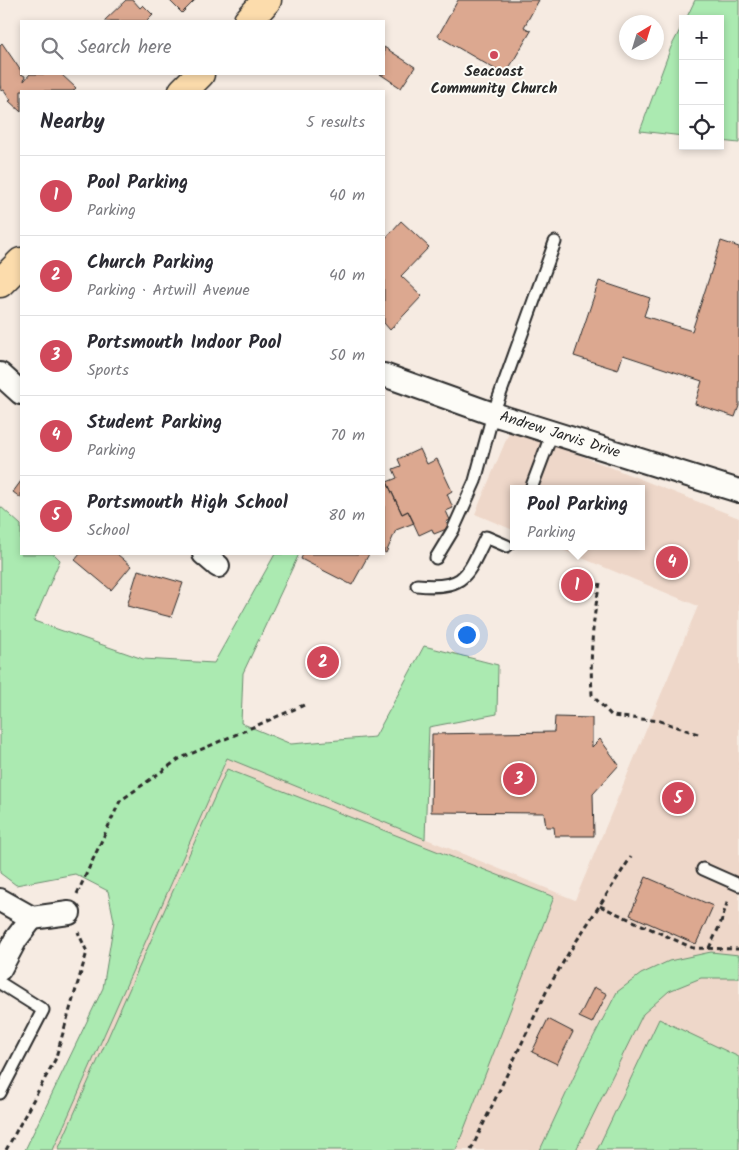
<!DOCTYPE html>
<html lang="en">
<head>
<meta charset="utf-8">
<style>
  :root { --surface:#fff; --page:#f7f7f7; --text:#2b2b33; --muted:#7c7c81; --line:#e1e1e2; --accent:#d1495b }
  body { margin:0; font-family:Kalam,sans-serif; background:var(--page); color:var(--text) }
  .controls { position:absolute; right:15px; top:15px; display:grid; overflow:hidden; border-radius:0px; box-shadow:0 2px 8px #0003 }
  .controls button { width:45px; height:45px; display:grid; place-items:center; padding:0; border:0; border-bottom:1px solid var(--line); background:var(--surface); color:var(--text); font:25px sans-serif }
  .compass { position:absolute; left:619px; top:15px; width:45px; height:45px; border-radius:50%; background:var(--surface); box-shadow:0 2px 8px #0003; rotate:38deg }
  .you { position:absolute; left:466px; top:634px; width:18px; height:18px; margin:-12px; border:4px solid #fff; border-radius:50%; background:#1a73e8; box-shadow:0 0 0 8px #1a73e833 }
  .badge { display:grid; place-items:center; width:32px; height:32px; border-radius:50%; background:var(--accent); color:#fff; font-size:16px; font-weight:700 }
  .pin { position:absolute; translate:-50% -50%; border:2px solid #fff; box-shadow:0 1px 5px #0006 }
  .popup { position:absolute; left:510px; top:485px; width:135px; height:65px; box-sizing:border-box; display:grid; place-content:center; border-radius:0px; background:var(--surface); filter:drop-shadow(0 1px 4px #0005); font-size:16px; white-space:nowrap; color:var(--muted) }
  .popup b { font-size:19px; color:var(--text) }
  .popup::after { content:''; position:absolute; left:50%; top:100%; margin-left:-10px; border:10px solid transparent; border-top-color:var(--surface) }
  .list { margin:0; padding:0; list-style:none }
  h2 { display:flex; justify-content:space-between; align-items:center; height:65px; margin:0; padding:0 20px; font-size:21px }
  h2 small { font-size:16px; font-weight:400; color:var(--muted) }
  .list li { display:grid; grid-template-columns:32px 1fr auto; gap:15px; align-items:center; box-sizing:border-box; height:80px; padding:0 20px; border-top:1px solid var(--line) }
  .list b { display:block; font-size:19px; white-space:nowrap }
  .list p { margin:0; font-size:16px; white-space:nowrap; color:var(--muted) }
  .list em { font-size:16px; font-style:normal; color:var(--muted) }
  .icon { flex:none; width:28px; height:28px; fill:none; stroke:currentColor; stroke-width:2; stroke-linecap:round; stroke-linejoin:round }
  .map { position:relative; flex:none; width:739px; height:1150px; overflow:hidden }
  .search { position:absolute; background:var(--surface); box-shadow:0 2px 8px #0003; left:20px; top:20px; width:365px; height:55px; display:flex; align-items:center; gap:12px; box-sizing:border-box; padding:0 18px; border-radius:0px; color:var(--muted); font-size:19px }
  .panel { position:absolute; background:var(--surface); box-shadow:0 2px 8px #0003; left:20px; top:90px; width:365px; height:465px; border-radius:0px }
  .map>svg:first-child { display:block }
</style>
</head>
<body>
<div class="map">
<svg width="739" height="1150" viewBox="0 0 739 1150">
  <rect width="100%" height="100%" fill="#f6ebe2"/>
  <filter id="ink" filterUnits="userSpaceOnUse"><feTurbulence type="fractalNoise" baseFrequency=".02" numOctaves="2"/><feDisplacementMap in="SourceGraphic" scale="10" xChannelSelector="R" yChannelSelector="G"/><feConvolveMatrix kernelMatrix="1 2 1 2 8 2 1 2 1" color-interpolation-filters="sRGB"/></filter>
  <g filter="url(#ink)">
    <path fill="#eed7c9" d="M511 428 739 518V1150H53L227 757 575 900 698 606 553 546H641V489H513V530L475 514Z"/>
    <path fill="#abeab1" stroke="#6b8a6e" d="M695 0H739V143L720 141V19H686Z
      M683 24V136L640 131 671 47Z
      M0 506 21 525V554H54L60 560 34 621 143 659 214 663 275 554H299L243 673 241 723 291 744 375 737 424 646 498 665 497 714 429 727 425 839 227 758 53 1150H25L103 988 114 921 108 891 75 874 16 885 0 873Z
      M227 769 554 897 456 1150H58Z
      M711 952 739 955V978H701L669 991 643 1014 576 1150H540L585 1053 617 992 641 974 669 961Z
      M659 1019 739 1057V1150H597Z"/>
    <path fill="#dca890" stroke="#2b2b2b" d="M126 0H133L140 8 143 5 153 15 147 21H104Z
      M169 0H195L182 13Z
      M458 0H539L524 27 531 31 505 75 438 36Z
      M2 43 21 71V74L25 76 24 81 30 74H61L76 88 73 91H21V112L9 101 11 100 4 90 1 91 0 84V45Z
      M384 47 415 67 401 88 380 74H384Z
      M401 221 429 247 401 276 422 296 390 330 384 323V240Z
      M721 241 739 247V406L735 417 695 404 702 381 623 355 618 370 574 356 599 281 650 298 644 316 692 331Z
      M420 449 427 464 437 459 452 491 447 494 453 508 446 511 450 520 446 522 449 528 434 534 432 529 419 535 408 511 402 514 387 482 397 478 393 469 401 466 398 459Z
      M384 480 387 482 402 514 408 511 414 523 396 530 386 553 384 552Z
      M21 481V498L13 492Z
      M80 554H117L131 566 111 590 75 560Z
      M303 554H369L352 585 301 559Z
      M138 570 183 583 171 617 127 606Z
      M555 717 592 718V747L600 739 619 765 593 794 594 836H555L554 827H546L544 813 431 812 432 734 554 732Z
      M646 877 713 906 696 944 630 915Z
      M594 987 607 994 592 1023 579 1017Z
      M548 1019 573 1032 557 1064 532 1052Z"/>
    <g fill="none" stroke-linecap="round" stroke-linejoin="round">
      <defs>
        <path id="lane" d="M532 486 552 433
          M436 558 453 530 475 481 493 414 555 242
          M417 585C466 590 467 575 486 537L507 546
          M703 869 739 885
          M0 983 43 1010 0 1093"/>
        <g id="street">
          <path d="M0 374 21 393"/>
          <path id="s1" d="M384 375 493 414 739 491"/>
          <path d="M204 554 218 566"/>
          <path d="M0 900 32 918 69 913"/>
          <path d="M0 969 16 939 32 918"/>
        </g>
        <path id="primary" d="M248 21 267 0
          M183 91 200 74
          M0 283 21 262"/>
      </defs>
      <use href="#lane" stroke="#2b2b2b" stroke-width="15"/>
      <use href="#street" stroke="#2b2b2b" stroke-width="26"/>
      <use href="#primary" stroke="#2b2b2b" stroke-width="31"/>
      <path stroke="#2b2b2b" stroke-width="3" stroke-dasharray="5 4" stroke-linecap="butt" d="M600 583C592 621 590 657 592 695L612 716 660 721 698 734
        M77 894 120 801 179 759 304 705
        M600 906 693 948 739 949
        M709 948 720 925 728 900
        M6 1150 55 1060 87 952 78 932
        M471 1150 548 988 568 954 631 857"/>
      <use href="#lane" stroke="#fdfcf7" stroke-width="11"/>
      <use href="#street" stroke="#fdfcf7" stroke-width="22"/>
      <use href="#primary" stroke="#fcdcac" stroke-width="28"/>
    </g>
  </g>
  <circle fill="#d1495b" stroke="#fdfcf7" stroke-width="2" cx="494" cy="55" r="5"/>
  <g text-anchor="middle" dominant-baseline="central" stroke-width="4" stroke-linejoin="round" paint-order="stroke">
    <g font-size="15" font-weight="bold" fill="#2b2b2b" stroke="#fdfcf7">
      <text x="494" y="72">Seacoast<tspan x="494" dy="17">Community Church</tspan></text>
    </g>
    <g font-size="15" fill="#2b2b2b" stroke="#fdfcf7">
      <text stroke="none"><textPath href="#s1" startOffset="186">Andrew Jarvis Drive</textPath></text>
    </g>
  </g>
</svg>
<div class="controls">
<button>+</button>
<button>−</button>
<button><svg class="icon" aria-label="locate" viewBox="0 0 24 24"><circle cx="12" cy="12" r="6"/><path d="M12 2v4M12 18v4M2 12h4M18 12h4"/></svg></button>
</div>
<svg class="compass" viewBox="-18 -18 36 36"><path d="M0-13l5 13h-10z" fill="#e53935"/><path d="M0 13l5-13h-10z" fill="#7c7c81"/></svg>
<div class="you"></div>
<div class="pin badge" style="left:577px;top:585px">1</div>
<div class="popup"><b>Pool Parking</b>Parking</div>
<div class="pin badge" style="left:323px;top:662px">2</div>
<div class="pin badge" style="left:519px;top:779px">3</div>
<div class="pin badge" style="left:672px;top:562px">4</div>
<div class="pin badge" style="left:678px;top:798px">5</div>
<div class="search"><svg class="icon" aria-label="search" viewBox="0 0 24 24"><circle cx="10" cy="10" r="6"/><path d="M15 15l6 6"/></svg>Search here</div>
<section class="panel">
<h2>Nearby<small>5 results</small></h2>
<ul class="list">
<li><span class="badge">1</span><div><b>Pool Parking</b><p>Parking</p></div><em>40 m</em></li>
<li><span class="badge">2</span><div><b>Church Parking</b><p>Parking · Artwill Avenue</p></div><em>40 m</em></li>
<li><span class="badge">3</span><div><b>Portsmouth Indoor Pool</b><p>Sports</p></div><em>50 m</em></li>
<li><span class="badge">4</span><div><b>Student Parking</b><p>Parking</p></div><em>70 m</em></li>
<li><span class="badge">5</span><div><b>Portsmouth High School</b><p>School</p></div><em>80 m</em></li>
</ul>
</section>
</div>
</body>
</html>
